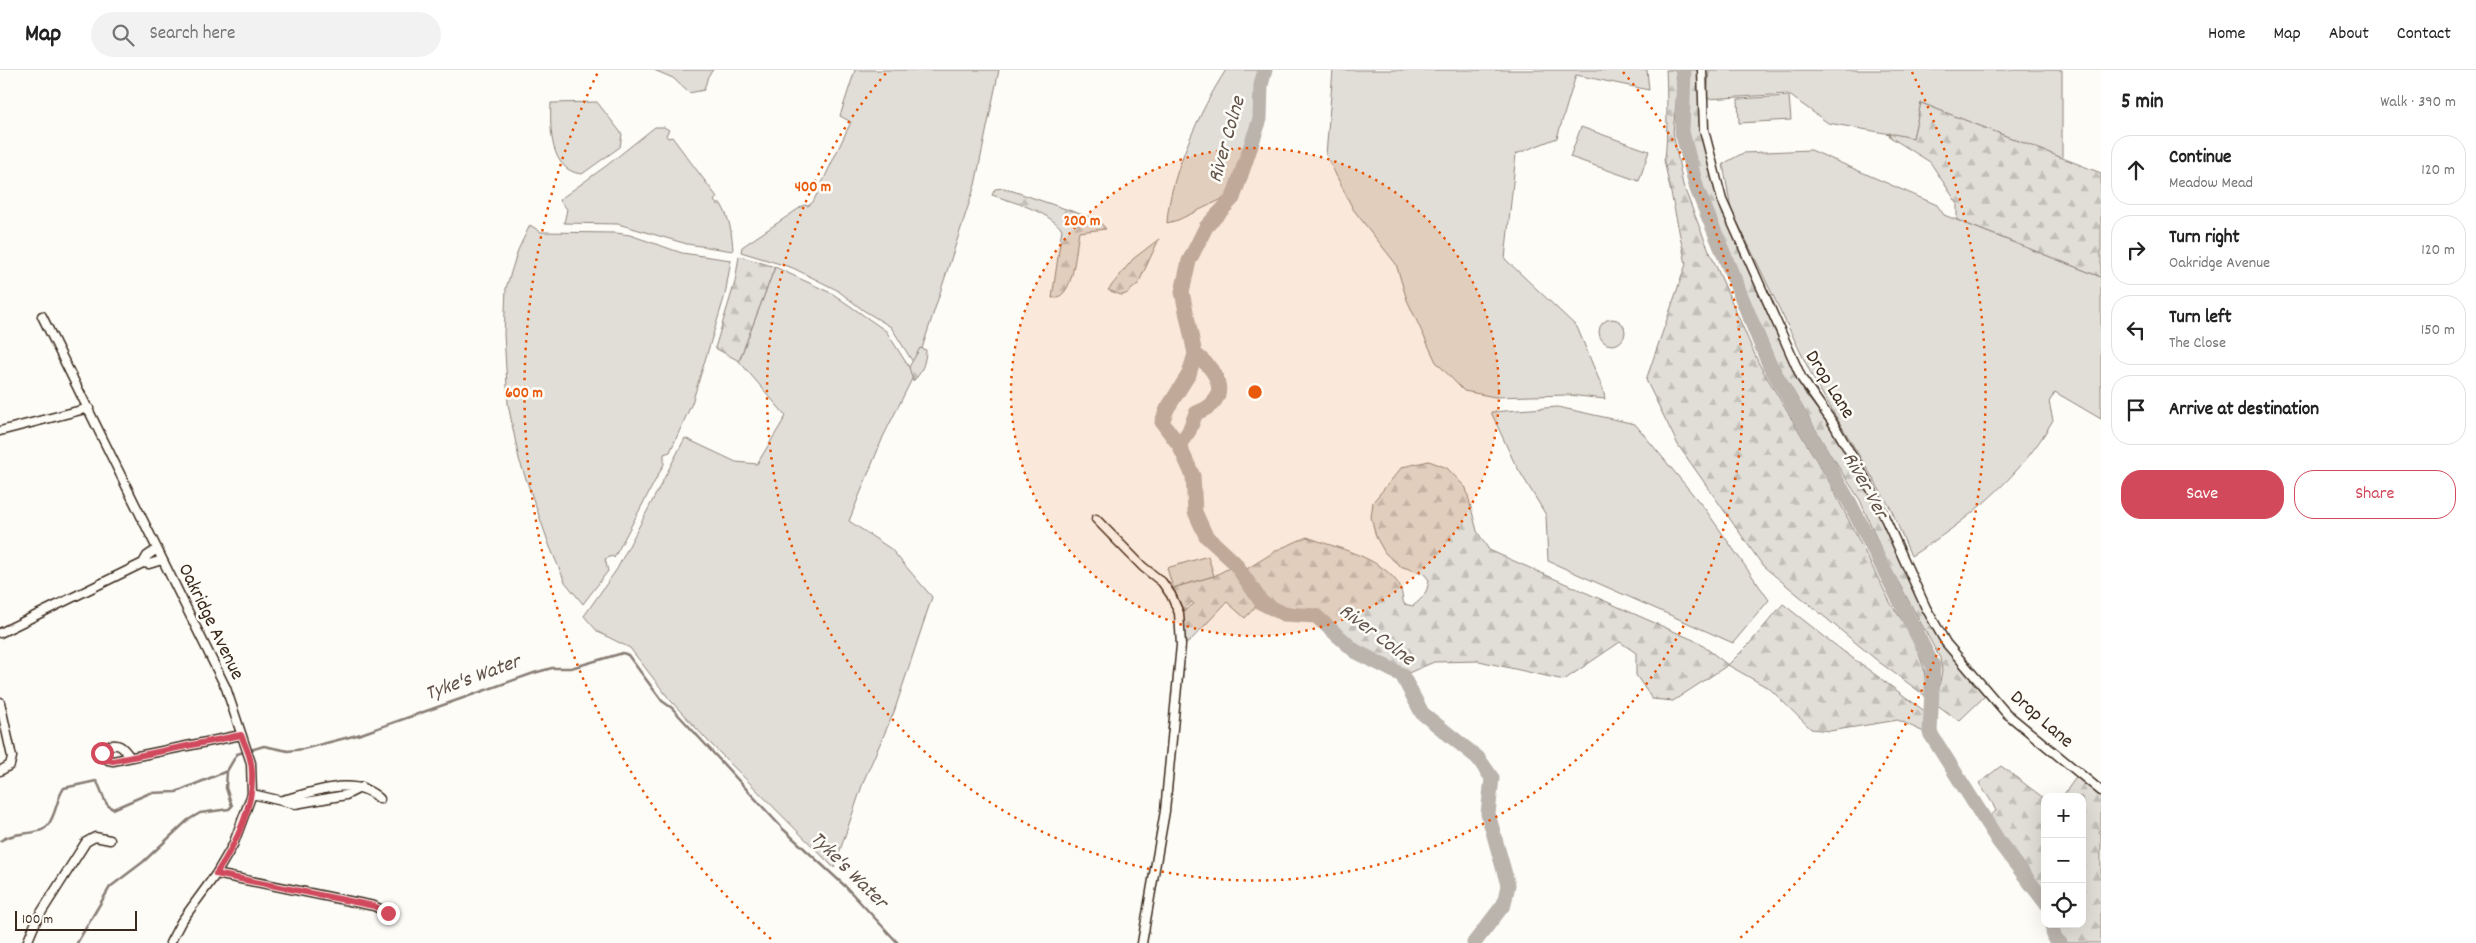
<!DOCTYPE html>
<html lang="en">
<head>
<meta charset="utf-8">
<style>
  :root { --surface:#fff; --page:#f2f2f2; --text:#222; --muted:#767676; --line:#e0e0e0; --accent:#d1495b }
  body { margin:0; font-family:Dekko,sans-serif; background:var(--page); color:var(--text) }
  .controls { position:absolute; right:15px; bottom:15px; display:grid; overflow:hidden; border-radius:10px; box-shadow:0 5px 20px #0002 }
  .controls button { width:45px; height:45px; display:grid; place-items:center; padding:0; border:0; border-bottom:1px solid var(--line); background:var(--surface); color:var(--text); font:25px sans-serif }
  .scale { position:absolute; left:15px; bottom:12px; width:122px; box-sizing:border-box; padding-left:5px; border:2px solid #3b2a1e; border-top:0; font-size:14px; line-height:18px; white-space:nowrap; color:#3b2a1e; -webkit-text-stroke:4px #fdfcf7; paint-order:stroke }
  .stop { position:absolute; width:15px; height:15px; margin:-11px; border:4px solid #d1495b; border-radius:50%; background:#fff }
  .stop.end { background:#d1495b; border-color:#fff; box-shadow:0 1px 5px #0008 }
  .list { margin:0; padding:0; list-style:none }
  h2 { display:flex; justify-content:space-between; align-items:center; height:65px; margin:0; padding:0 20px; font-size:21px }
  h2 small { font-size:16px; font-weight:400; color:var(--muted) }
  .list li { display:grid; grid-template-columns:32px 1fr auto; gap:15px; align-items:center; box-sizing:border-box; height:70px; margin:0 10px 10px; padding:0 10px; border:1px solid var(--line); border-radius:20px }
  .list b { display:block; font-size:19px; white-space:nowrap }
  .list p { margin:0; font-size:16px; white-space:nowrap; color:var(--muted) }
  .list em { font-size:16px; font-style:normal; color:var(--muted) }
  .actions { display:flex; gap:10px; padding:15px 20px }
  .actions a { flex:1; padding:11px 0; border:1px solid var(--accent); border-radius:20px; text-align:center; font-size:18px; color:var(--accent) }
  .actions .main { background:var(--accent); color:#fff }
  .icon { flex:none; width:28px; height:28px; fill:none; stroke:currentColor; stroke-width:2; stroke-linecap:round; stroke-linejoin:round }
  .map { position:relative; flex:none; width:2101px; height:873px; overflow:hidden }
  header { display:flex; align-items:center; gap:30px; box-sizing:border-box; height:70px; padding:0 25px; background:var(--surface); border-bottom:1px solid var(--line) }
  header strong { font-size:24px }
  nav { display:flex; gap:28px; margin-inline-start:auto; font-size:18px }
  .search { width:350px; height:45px; background:var(--page); display:flex; align-items:center; gap:12px; box-sizing:border-box; padding:0 18px; border-radius:28px; color:var(--muted); font-size:19px }
  main { display:flex }
  aside { flex:1; background:var(--surface) }
  .map>svg:first-child { display:block }
</style>
</head>
<body>
<header>
<strong>Map</strong>
<div class="search"><svg class="icon" aria-label="search" viewBox="0 0 24 24"><circle cx="10" cy="10" r="6"/><path d="M15 15l6 6"/></svg>Search here</div>
<nav><a>Home</a><a>Map</a><a>About</a><a>Contact</a></nav>
</header>
<main>
<div class="map">
<svg width="2101" height="873" viewBox="0 0 2101 873">
  <defs>
    <pattern id="forest-firs" width="22" height="20" patternUnits="userSpaceOnUse" patternTransform="scale(1.25)"><rect width="22" height="20" fill="#e1ded7"/><path d="M5 1l3.5 6h-7zM16 11l3.5 6h-7z" fill="#c2bfb8"/></pattern>
  </defs>
  <rect width="100%" height="100%" fill="#fdfcf7"/>
  <filter id="ink" filterUnits="userSpaceOnUse"><feTurbulence type="fractalNoise" baseFrequency=".02" numOctaves="2"/><feDisplacementMap in="SourceGraphic" scale="10" xChannelSelector="R" yChannelSelector="G"/><feConvolveMatrix kernelMatrix="1 2 1 2 8 2 1 2 1" color-interpolation-filters="sRGB"/></filter>
  <g filter="url(#ink)">
    <path fill="#e1ded7" stroke="#8e847a" d="M654 0H713L708 6 704 20 689 23 673 8Z
      M855 0H999L975 115 916 297 891 257 863 240 837 220 793 198 741 182 742 177 804 135 808 136 813 132 851 52 840 46Z
      M1226 0H1263L1259 20 1258 47 1233 124 1178 150 1167 153C1169 107 1201 38 1226 0Z
      M1333 0H1647L1649 20 1576 5 1557 68 1516 84 1505 189 1577 257 1603 319 1605 329 1569 325 1495 327 1464 321 1436 292 1407 230 1396 194 1353 139 1326 85Z
      M1709 0H2062V88L1921 33 1913 68 1828 53 1788 24 1707 29Z
      M1789 26 1791 50 1739 53 1738 29Z
      M597 32 622 64 620 77 582 104C549 101 550 57 551 33Z
      M655 57H664L669 60 666 65 668 68 672 67 717 127 714 131 717 134H721C730 149 732 163 733 181L687 174 618 154 564 153 567 139 559 130 606 96Z
      M1581 57 1649 81 1639 111 1570 87Z
      M1811 80 1937 135 1944 145 2101 207V349L2055 322 2049 332 2053 350C2021 407 1966 452 1911 486L1891 439 1813 308 1731 139 1723 94 1743 83Z
      M530 155 541 162 616 163 630 165 682 183 731 190 725 225 692 333 670 382 664 384V394L614 488 612 486 605 489 608 501 583 534 565 512 550 477 519 389 508 334 504 264 506 218 518 180Z
      M775 197 833 224 886 261 914 305 883 367 849 451 891 479 932 527 894 642 864 710 834 798 708 671 670 630 630 578 598 562 584 546 617 499 685 368 736 392 757 394 786 346 739 291Z
      M1599 262a13 13 0 1 1 26 0a13 13 0 1 1-26 0Z
      M1558 337 1635 354 1705 439 1769 530 1733 573 1548 491 1546 445 1514 392 1491 342Z
      M1208 486 1214 506 1173 518 1167 498Z"/>
    <path fill="url(#forest-firs)" stroke="#8e847a" d="M1666 0H1676L1677 23 1673 62 1683 115 1705 171 1759 294 1831 415 1891 534 1913 567 1924 598 1927 627 1879 592 1763 496 1678 375 1646 310 1686 194 1664 90C1668 84 1667 12 1666 0Z
      M1686 0H1700L1702 61 1711 101 1722 136 1743 178 1771 251 1806 325 1832 358 1884 450 1916 527 1941 571 1985 626 1959 651 1936 634 1942 601 1940 588 1884 486 1860 430 1830 384 1775 290 1742 212 1717 159 1692 95 1686 64Z
      M1921 33 2101 103V207L1957 150V133L1930 92 1890 67 1889 63 1913 68Z
      M1004 118 1098 150 1106 159 1079 162C1075 180 1075 229 1052 228L1062 159C1045 140 1016 133 992 125L995 119Z
      M1159 169 1138 214 1126 224 1121 225 1108 220 1133 189Z
      M739 186 775 197 739 291 715 278 735 212Z
      M920 278 926 280C926 290 922 304 913 311L909 297Z
      M1429 391 1447 398 1466 418 1477 461 1489 480 1698 572 1728 595 1750 573 1783 534 1839 578 1930 645 1926 663 1898 650 1830 661 1811 659 1770 619 1728 595 1673 631 1652 629 1636 605V583L1620 572 1564 610 1479 591 1434 592 1406 604 1377 589 1318 545 1288 542 1264 531 1242 502 1279 479 1307 467C1336 478 1378 486 1397 512 1402 517 1402 528 1404 534L1413 536C1423 528 1427 523 1429 510L1424 504 1400 496 1385 483 1376 467 1371 447 1373 432 1402 397Z
      M1233 496 1259 533 1245 548 1227 532 1188 573H1183L1180 543 1194 534 1192 532 1183 539 1173 518 1214 506Z
      M2001 696 2045 729V829L1988 748 1996 741C1992 730 1985 723 1979 713Z
      M2077 706 2101 725V758L2099 762 2101 763V873H2062L2055 867 2053 854H2082V727H2062Z"/>
    <g fill="none" stroke-linecap="round" stroke-linejoin="round">
      <path stroke="#887d74" stroke-width="2.5" d="M0 771C15 760 39 767 48 755 57 743 56 729 64 718L96 711C103 719 102 734 113 739L150 723 176 722 227 701 237 684 264 676 288 681 303 679 361 664 534 603 552 598H571L623 583 628 585 662 631 672 638 783 759 845 816 898 873
        M77 873 110 817 143 792 188 750 200 743 229 739 232 736 226 718 227 701"/>
      <path stroke="#bbb4ad" stroke-width="15" d="M1265 0 1261 15 1260 49 1233 128 1206 157 1189 191 1182 222 1195 284 1189 304 1167 339 1162 352 1179 375 1193 406 1195 442 1206 466 1234 492 1262 533 1284 544 1316 546 1355 581 1402 605 1422 643 1478 688 1492 708 1488 744 1508 815 1504 834 1474 873
        M1684 0 1682 62 1697 119 1769 294 1850 433 1933 596 1930 663 1999 772 2045 832
        M1179 375 1189 361 1196 343C1233 330 1219 302 1195 284
        M2052 854 2054 868 2060 873"/>
      <defs>
        <path id="minor" d="M1702 0 1704 60 1722 130 1802 309 1833 353 1875 426 1926 538 1946 573 2006 643 2101 721
          M42 246 226 618 251 693 252 724 233 775 216 804 181 852 170 873
          M0 361 89 338
          M1096 449 1143 497 1162 512 1171 525 1179 543 1181 575 1165 741 1142 873
          M143 493 147 486 157 479
          M0 563 143 493 149 494 162 490
          M0 632 12 687 10 695 0 701
          M130 687C123 677 118 671 105 677L102 683 108 690 113 691 241 665
          M252 724 295 734 346 725 362 717
          M283 730C312 723 355 704 380 729
          M216 804 374 836 388 843
          M27 873 37 849 86 772 95 767 110 770"/>
      </defs>
      <use href="#minor" stroke="#3b2a1e" stroke-width="11"/>
      <use href="#minor" stroke="#fdfcf7" stroke-width="8"/>
    </g>
  </g>
  <g fill="none" stroke-linecap="round" stroke-linejoin="round" filter="url(#ink)">
    <path stroke="#d1495b" stroke-width="6" d="M102 683 108 690 113 691 241 665C246 677 252 689 252 702 254 738 235 775 216 804L374 836 388 843"/>
  </g>
  <circle cx="1255" cy="322" r="244" fill="#e8590c" fill-opacity=".12"/>
  <g fill="none" stroke="#e8590c" stroke-width="2.5" stroke-dasharray="2.5 5">
    <circle cx="1255" cy="322" r="244"/>
    <path d="M1623 2A488 488 0 1 1 887 2"/>
    <path d="M771 869A731 731 0 0 1 598 2M1912 2A731 731 0 0 1 1739 869"/>
  </g>
  <g text-anchor="middle" dominant-baseline="central" stroke-width="5" stroke-linejoin="round" paint-order="stroke">
    <g font-size="20" fill="#3b2a1e" stroke="#fdfcf7">
      <text transform="translate(1829 315) rotate(58)">Drop Lane</text>
      <text transform="translate(210 552) rotate(64)">Oakridge Avenue</text>
      <text transform="translate(2041 650) rotate(41)">Drop Lane</text>
    </g>
    <g font-size="21" font-style="italic" fill="#615349" stroke="#fdfcf7">
      <text transform="translate(1228 70) rotate(-74)">River Colne</text>
      <text transform="translate(1864 416) rotate(61)">River Ver</text>
      <text transform="translate(1376 566) rotate(37)">River Colne</text>
      <text transform="translate(473 609) rotate(-20)">Tyke's Water</text>
      <text transform="translate(848 801) rotate(45)">Tyke's Water</text>
    </g>
  </g>
  <circle cx="1255" cy="322" r="8" fill="#e8590c" stroke="#fdfcf7" stroke-width="2.5"/>
  <g font-size="15" text-anchor="middle" font-weight="bold" fill="#e8590c" stroke="#fdfcf7" stroke-width="5" stroke-linejoin="round" paint-order="stroke">
    <text x="813" y="121">400 m</text>
    <text x="1082" y="155">200 m</text>
    <text x="524" y="327">600 m</text>
  </g>
</svg>
<div class="controls">
<button>+</button>
<button>−</button>
<button><svg class="icon" aria-label="locate" viewBox="0 0 24 24"><circle cx="12" cy="12" r="6"/><path d="M12 2v4M12 18v4M2 12h4M18 12h4"/></svg></button>
</div>
<div class="scale">100 m</div>
<div class="stop" style="left:102px;top:683px"></div>
<div class="stop end" style="left:388px;top:843px"></div>
</div>
<aside>
<h2>5 min<small>Walk · 390 m</small></h2>
<ul class="list">
<li><svg class="icon" aria-label="ahead" viewBox="0 0 24 24"><path d="M12 20V5M6 11l6-6 6 6"/></svg><div><b>Continue</b><p>Meadow Mead</p></div><em>120 m</em></li>
<li><svg class="icon" aria-label="right" viewBox="0 0 24 24"><path d="M7 20v-9h11M14 6l5 5-5 5"/></svg><div><b>Turn right</b><p>Oakridge Avenue</p></div><em>120 m</em></li>
<li><svg class="icon" aria-label="left" viewBox="0 0 24 24"><path d="M17 20v-9H6M10 6l-5 5 5 5"/></svg><div><b>Turn left</b><p>The Close</p></div><em>150 m</em></li>
<li><svg class="icon" aria-label="arrive" viewBox="0 0 24 24"><path d="M6 21V4h12l-3 4 3 4H6"/></svg><div><b>Arrive at destination</b></div></li>
</ul>
<div class="actions"><a class="main">Save</a><a>Share</a></div>
</aside>
</main>
</body>
</html>
